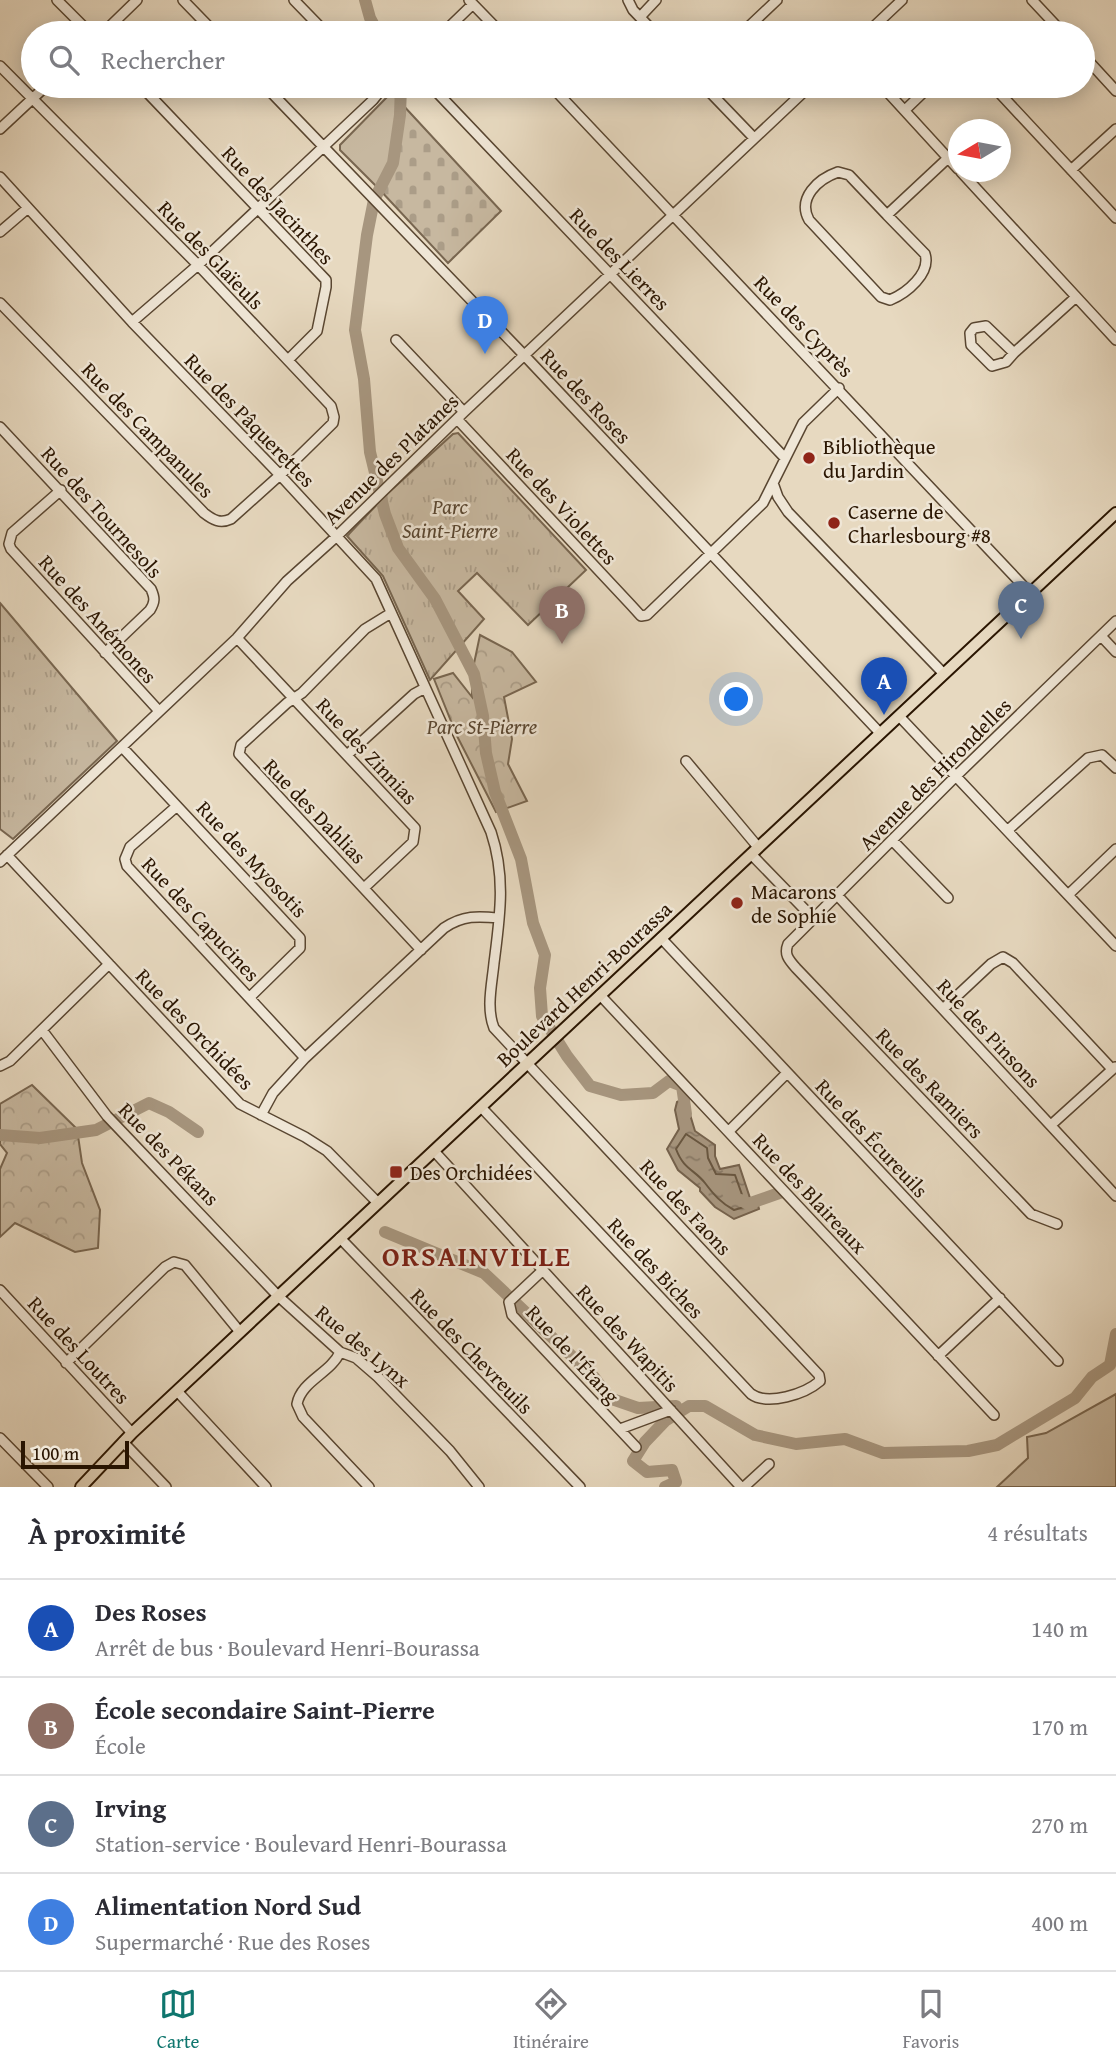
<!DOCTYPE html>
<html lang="fr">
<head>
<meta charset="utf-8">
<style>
  :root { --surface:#fff; --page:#f2f2f3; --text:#2b2b33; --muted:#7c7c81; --line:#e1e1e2; --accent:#0f766e }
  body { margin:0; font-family:"Gentium Book Plus",serif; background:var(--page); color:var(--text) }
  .compass { position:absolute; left:948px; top:119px; width:63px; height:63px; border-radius:50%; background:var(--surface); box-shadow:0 4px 18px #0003; rotate:260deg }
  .scale { position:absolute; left:21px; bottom:18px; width:108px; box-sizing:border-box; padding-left:7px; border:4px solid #2a1501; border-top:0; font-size:19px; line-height:24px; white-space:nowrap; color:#2a1501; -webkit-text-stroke:5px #efe6d6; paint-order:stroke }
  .you { position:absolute; left:737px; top:700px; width:24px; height:24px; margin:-18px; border:5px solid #fff; border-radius:50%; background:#1a73e8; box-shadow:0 0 0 10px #1a73e833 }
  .badge { display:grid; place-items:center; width:46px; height:46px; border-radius:50%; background:var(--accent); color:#fff; font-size:23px; font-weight:700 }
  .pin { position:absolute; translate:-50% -58px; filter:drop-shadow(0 2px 4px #0008) }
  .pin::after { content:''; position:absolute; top:37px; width:24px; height:21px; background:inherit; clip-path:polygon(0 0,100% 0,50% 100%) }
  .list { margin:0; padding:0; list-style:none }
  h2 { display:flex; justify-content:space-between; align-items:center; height:91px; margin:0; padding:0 28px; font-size:30px }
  h2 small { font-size:23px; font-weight:400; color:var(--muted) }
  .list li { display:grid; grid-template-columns:46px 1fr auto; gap:21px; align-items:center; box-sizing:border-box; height:98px; padding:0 28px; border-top:2px solid var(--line) }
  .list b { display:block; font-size:26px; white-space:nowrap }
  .list p { margin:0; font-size:23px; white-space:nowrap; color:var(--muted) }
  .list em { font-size:23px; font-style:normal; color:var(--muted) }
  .icon { flex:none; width:38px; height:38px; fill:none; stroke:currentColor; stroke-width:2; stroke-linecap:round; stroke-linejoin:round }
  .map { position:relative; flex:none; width:1116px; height:1487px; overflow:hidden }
  .search { position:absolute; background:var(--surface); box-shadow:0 4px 18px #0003; left:21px; right:21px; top:21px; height:77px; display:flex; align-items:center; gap:18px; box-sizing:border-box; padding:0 24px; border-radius:38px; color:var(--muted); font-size:26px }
  .sheet { height:483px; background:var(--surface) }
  nav { display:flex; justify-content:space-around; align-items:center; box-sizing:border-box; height:98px; border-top:2px solid var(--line); background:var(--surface); font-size:19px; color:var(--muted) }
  nav a { display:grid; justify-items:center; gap:4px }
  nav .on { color:var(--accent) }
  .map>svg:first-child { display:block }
</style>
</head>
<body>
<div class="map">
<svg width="1116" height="1487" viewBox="0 0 1116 1487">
  <defs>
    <pattern id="forest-crowns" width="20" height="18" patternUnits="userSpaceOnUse" patternTransform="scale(1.75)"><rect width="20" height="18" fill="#c7b8a0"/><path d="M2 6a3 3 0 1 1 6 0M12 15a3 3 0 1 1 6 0" fill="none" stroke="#ab9d88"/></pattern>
    <pattern id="cemetery-stones" width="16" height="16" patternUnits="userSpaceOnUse" patternTransform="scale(1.75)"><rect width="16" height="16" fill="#c7b8a0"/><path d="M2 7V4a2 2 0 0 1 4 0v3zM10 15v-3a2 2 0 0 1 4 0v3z" fill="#ab9d88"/></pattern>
    <pattern id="park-tufts" width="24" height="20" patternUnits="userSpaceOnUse" patternTransform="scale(1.75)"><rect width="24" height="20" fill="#c7b8a0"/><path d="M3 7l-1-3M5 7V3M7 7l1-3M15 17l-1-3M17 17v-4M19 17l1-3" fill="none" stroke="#ab9d88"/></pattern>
    <pattern id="water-ripples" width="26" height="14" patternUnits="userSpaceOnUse" patternTransform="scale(1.75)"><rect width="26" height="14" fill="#a7967f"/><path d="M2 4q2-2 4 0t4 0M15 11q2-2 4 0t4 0" fill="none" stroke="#887966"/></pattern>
  </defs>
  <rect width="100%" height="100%" fill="#e7d9c0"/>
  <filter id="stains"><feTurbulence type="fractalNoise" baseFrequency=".00286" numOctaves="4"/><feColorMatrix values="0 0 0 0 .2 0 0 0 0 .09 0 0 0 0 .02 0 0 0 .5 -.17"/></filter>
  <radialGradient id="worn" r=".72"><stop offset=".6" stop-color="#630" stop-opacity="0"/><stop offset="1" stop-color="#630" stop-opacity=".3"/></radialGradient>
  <path fill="#c7b8a0" stroke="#786650" stroke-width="2" d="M391 93 401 103 393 163 379 189 340 150V145Z
    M1116 1394V1487H997L1028 1458 1027 1437 1046 1433Z"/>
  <path fill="url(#forest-crowns)" stroke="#786650" stroke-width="2" d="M480 635 512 652 536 682 504 697 512 739 508 764 527 801 496 812 457 736 434 679 453 673 472 697V673Z
    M32 1085 77 1129 82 1163 100 1210 98 1248 75 1252 15 1223 0 1237V1169L7 1153 0 1144V1104Z"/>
  <path fill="url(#cemetery-stones)" stroke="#786650" stroke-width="2" d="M401 103 501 211 448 263 379 189 393 163Z"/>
  <path fill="url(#park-tufts)" stroke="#786650" stroke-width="2" d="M458 433 586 570 528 625 477 573 458 591 484 619 430 680 383 576 347 536 387 494 453 434Z
    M0 603 117 741 13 839 0 829Z"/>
  <path fill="url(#water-ripples)" stroke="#75624d" stroke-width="2" d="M685 1098 695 1131 715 1145V1156L720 1169 739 1165 750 1198 758 1205 759 1209 734 1219 715 1207 700 1191V1188L678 1170 667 1149 679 1129 675 1110 677 1102Z"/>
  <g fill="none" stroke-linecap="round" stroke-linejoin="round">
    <path stroke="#685640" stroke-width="2" d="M686 1134 707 1148 708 1158 716 1174 735 1175 745 1203 744 1207 734 1210C721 1203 714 1195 705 1183 694 1169 684 1170 676 1149Z"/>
    <path stroke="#a7967f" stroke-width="12" d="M365 0 370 18 378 33
      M401 86 400 115 393 163 374 200 367 235 355 330 364 379 370 452 385 514 398 548 435 599 474 674 483 716 486 753 495 792 521 859 533 923 545 955 540 988 542 1016 567 1056 590 1086 621 1095 653 1093 669 1081 682 1086 686 1114
      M0 1135 40 1138 96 1130 149 1103 169 1112 198 1132
      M741 1200 748 1204 782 1192
      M385 1232 484 1273 594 1377 609 1398 638 1408 676 1406
      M665 1487 676 1482 672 1470 647 1472 633 1461 645 1442 665 1421 689 1406H705L755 1435 796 1444 845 1439 883 1453 968 1451 997 1445 1075 1398 1092 1377 1110 1365 1116 1334"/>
    <defs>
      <path id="minor" d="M57 0 90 33
        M183 0 215 33
        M294 0 326 33
        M469 0 501 33
        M628 0 633 10 655 33
        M1032 0 1063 33
        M640 17 656 0
        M103 33 137 0
        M443 33 473 4
        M742 33 777 0
        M867 33 902 0
        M1083 55 1116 91
        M0 66 198 265 331 406 334 417 333 423 280 475 231 519C220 524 213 520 204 513L0 303
        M141 86 326 280V287L317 331 288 360
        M265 86 524 355 880 733
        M431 86 784 457
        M551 86 1030 593
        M704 86 754 138
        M882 86 958 169
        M993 86 1116 218
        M905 110 930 86
        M0 129 46 86
        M1071 170 1116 129
        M961 172 1116 340
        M0 177 132 322 280 475 376 579 491 832C506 877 500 916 494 963 492 984 486 1008 494 1028L819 1375 820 1381C805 1394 768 1406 751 1394L481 1107
        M887 215 925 254C931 273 907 293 890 300L881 297 809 220C797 198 818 179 838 172L849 175 887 215 948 158
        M0 232 28 208
        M132 322 198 265 373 100 377 95 375 86
        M396 340 464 412
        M1014 353 1006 362 992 366 971 345 970 333 974 328 986 326 1014 353 1076 297
        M457 419 631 605 641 616 647 615 763 503 803 423 839 388
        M0 427 151 589C155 598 155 602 150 610L105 653
        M773 483 778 497 788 512 944 674
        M61 490 12 533 9 544 11 549 159 711
        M391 613 365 629 302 693 287 703 241 745 239 754 421 950
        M1101 636 1116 652
        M237 638 415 828 413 842 364 888
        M899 716 1116 946
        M122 747 300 938V948L250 997
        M347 755 414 694 425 688
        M686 761 758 847
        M177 806 130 847 125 859 127 866 305 1058
        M1008 830 1088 758 1102 755 1116 768
        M892 840 948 898
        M751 854 813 918
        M7 855 240 1104 305 1137 327 1151 378 1203
        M0 862 237 638 287 581 337 536 464 412 810 86
        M1069 894 1116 849
        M837 895 1116 1196
        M661 938 1058 1361
        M600 995 994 1415
        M943 1009 991 964 1003 957 1013 963 1112 1069
        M42 1030 107 1116 278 1296 340 1352 356 1358 378 1377 450 1451 479 1487
        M0 1066 10 1061 109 964
        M261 1115 273 1093 305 1058 444 928C463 915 478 916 499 918
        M1051 1125 1115 1067
        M729 1131 787 1073
        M434 1151 741 1487
        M1057 1224 1031 1214 796 968C788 959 784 954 788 944L956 776 1116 621
        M340 1238 580 1487
        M542 1271 509 1302 512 1315 636 1447
        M0 1290 132 1433
        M340 1352C331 1373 301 1381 297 1404L303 1417 369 1487
        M938 1356 1000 1298
        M66 1363 165 1267 174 1262 185 1265 240 1332
        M177 1391 266 1487
        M620 1429 671 1410
        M0 1438 48 1487
        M123 1442 166 1487
        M744 1487 769 1464"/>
      <path id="major" d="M81 1487 132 1433 1116 513"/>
    </defs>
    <use href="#minor" stroke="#594631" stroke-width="12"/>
    <use href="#major" stroke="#2a1501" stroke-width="14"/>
    <use href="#minor" stroke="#efe6d6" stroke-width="9"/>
    <use href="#major" stroke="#e7d9c0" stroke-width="10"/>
  </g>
  <g fill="#8f2418" stroke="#efe6d6" stroke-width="2.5">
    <circle cx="809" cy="458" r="7"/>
    <circle cx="834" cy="523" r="7"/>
    <circle cx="737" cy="903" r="7"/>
    <rect x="389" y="1165" width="14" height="14" rx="3.5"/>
  </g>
  <g text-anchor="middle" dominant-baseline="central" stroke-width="5" stroke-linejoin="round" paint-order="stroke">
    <g font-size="21" fill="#2a1501" stroke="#efe6d6">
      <text transform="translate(278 205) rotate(47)">Rue des Jacinthes</text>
      <text transform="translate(211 255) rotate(46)">Rue des Glaïeuls</text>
      <text transform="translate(620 259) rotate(46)">Rue des Lierres</text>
      <text transform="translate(804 326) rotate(46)">Rue des Cyprès</text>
      <text transform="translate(586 396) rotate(47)">Rue des Roses</text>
      <text transform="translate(250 420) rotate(46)">Rue des Pâquerettes</text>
      <text transform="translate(148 430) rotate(46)">Rue des Campanules</text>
      <text transform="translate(391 459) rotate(-44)">Avenue des Platanes</text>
      <text transform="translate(562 506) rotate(47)">Rue des Violettes</text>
      <text transform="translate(102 512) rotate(48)">Rue des Tournesols</text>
      <text transform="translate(98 619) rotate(48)">Rue des Anémones</text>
      <text transform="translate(367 751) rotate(47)">Rue des Zinnias</text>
      <text transform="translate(935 774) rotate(-45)">Avenue des Hirondelles</text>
      <text transform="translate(315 811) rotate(46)">Rue des Dahlias</text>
      <text transform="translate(252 859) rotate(47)">Rue des Myosotis</text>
      <text transform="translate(201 919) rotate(47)">Rue des Capucines</text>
      <text transform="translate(584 984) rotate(-43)">Boulevard Henri-Bourassa</text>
      <text transform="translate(195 1029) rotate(46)">Rue des Orchidées</text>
      <text transform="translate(989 1033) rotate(47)">Rue des Pinsons</text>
      <text transform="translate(930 1083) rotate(46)">Rue des Ramiers</text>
      <text transform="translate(872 1138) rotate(47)">Rue des Écureuils</text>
      <text transform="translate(169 1154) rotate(46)">Rue des Pékans</text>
      <text transform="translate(810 1193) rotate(47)">Rue des Blaireaux</text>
      <text transform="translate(686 1207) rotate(47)">Rue des Faons</text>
      <text transform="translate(656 1268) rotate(47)">Rue des Biches</text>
      <text transform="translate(628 1338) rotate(47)">Rue des Wapitis</text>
      <text transform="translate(363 1346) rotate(40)">Rue des Lynx</text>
      <text transform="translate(79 1350) rotate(47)">Rue des Loutres</text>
      <text transform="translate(472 1351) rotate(46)">Rue des Chevreuils</text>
      <text transform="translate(573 1354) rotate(47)">Rue de l'Étang</text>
    </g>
    <g font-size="21" fill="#2a1501" stroke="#efe6d6" text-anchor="start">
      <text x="823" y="446">Bibliothèque<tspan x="823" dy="24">du Jardin</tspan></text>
      <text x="848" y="511">Caserne de<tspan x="848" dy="24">Charlesbourg #8</tspan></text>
      <text x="751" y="891">Macarons<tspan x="751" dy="24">de Sophie</tspan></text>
      <text x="410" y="1172">Des Orchidées</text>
    </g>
    <g font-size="21" font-style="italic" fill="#594631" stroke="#efe6d6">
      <text x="450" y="506">Parc<tspan x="450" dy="24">Saint-Pierre</tspan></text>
      <text x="482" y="726">Parc St-Pierre</text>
    </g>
    <g font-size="28" font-weight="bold" letter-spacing="2" fill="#7a1f14" stroke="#efe6d6">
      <text x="477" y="1255">ORSAINVILLE</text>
    </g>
  </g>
  <rect width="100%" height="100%" filter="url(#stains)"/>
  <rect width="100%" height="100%" fill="url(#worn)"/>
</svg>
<svg class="compass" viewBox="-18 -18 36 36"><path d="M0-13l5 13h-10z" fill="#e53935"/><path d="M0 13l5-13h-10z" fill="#7c7c81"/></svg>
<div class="scale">100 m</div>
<div class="you"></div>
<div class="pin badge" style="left:884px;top:715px;background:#1a4fb4">A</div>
<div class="pin badge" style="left:562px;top:644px;background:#8d6e63">B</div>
<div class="pin badge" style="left:1021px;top:639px;background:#5c6f8a">C</div>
<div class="pin badge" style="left:485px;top:354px;background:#3f7fe0">D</div>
<div class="search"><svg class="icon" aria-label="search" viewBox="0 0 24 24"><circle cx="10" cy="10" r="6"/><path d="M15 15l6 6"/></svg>Rechercher</div>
</div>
<section class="sheet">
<h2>À proximité<small>4 résultats</small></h2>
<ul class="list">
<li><span class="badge" style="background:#1a4fb4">A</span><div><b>Des Roses</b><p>Arrêt de bus · Boulevard Henri-Bourassa</p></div><em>140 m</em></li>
<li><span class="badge" style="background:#8d6e63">B</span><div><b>École secondaire Saint-Pierre</b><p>École</p></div><em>170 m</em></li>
<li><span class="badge" style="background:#5c6f8a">C</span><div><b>Irving</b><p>Station-service · Boulevard Henri-Bourassa</p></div><em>270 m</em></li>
<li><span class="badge" style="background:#3f7fe0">D</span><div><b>Alimentation Nord Sud</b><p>Supermarché · Rue des Roses</p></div><em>400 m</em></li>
</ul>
</section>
<nav>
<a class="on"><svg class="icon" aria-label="map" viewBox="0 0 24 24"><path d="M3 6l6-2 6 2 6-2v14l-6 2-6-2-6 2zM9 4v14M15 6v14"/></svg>Carte</a>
<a><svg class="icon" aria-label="directions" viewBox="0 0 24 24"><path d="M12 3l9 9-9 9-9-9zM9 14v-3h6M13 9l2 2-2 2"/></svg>Itinéraire</a>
<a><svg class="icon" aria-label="saved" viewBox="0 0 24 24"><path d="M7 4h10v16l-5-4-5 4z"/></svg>Favoris</a>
</nav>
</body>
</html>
